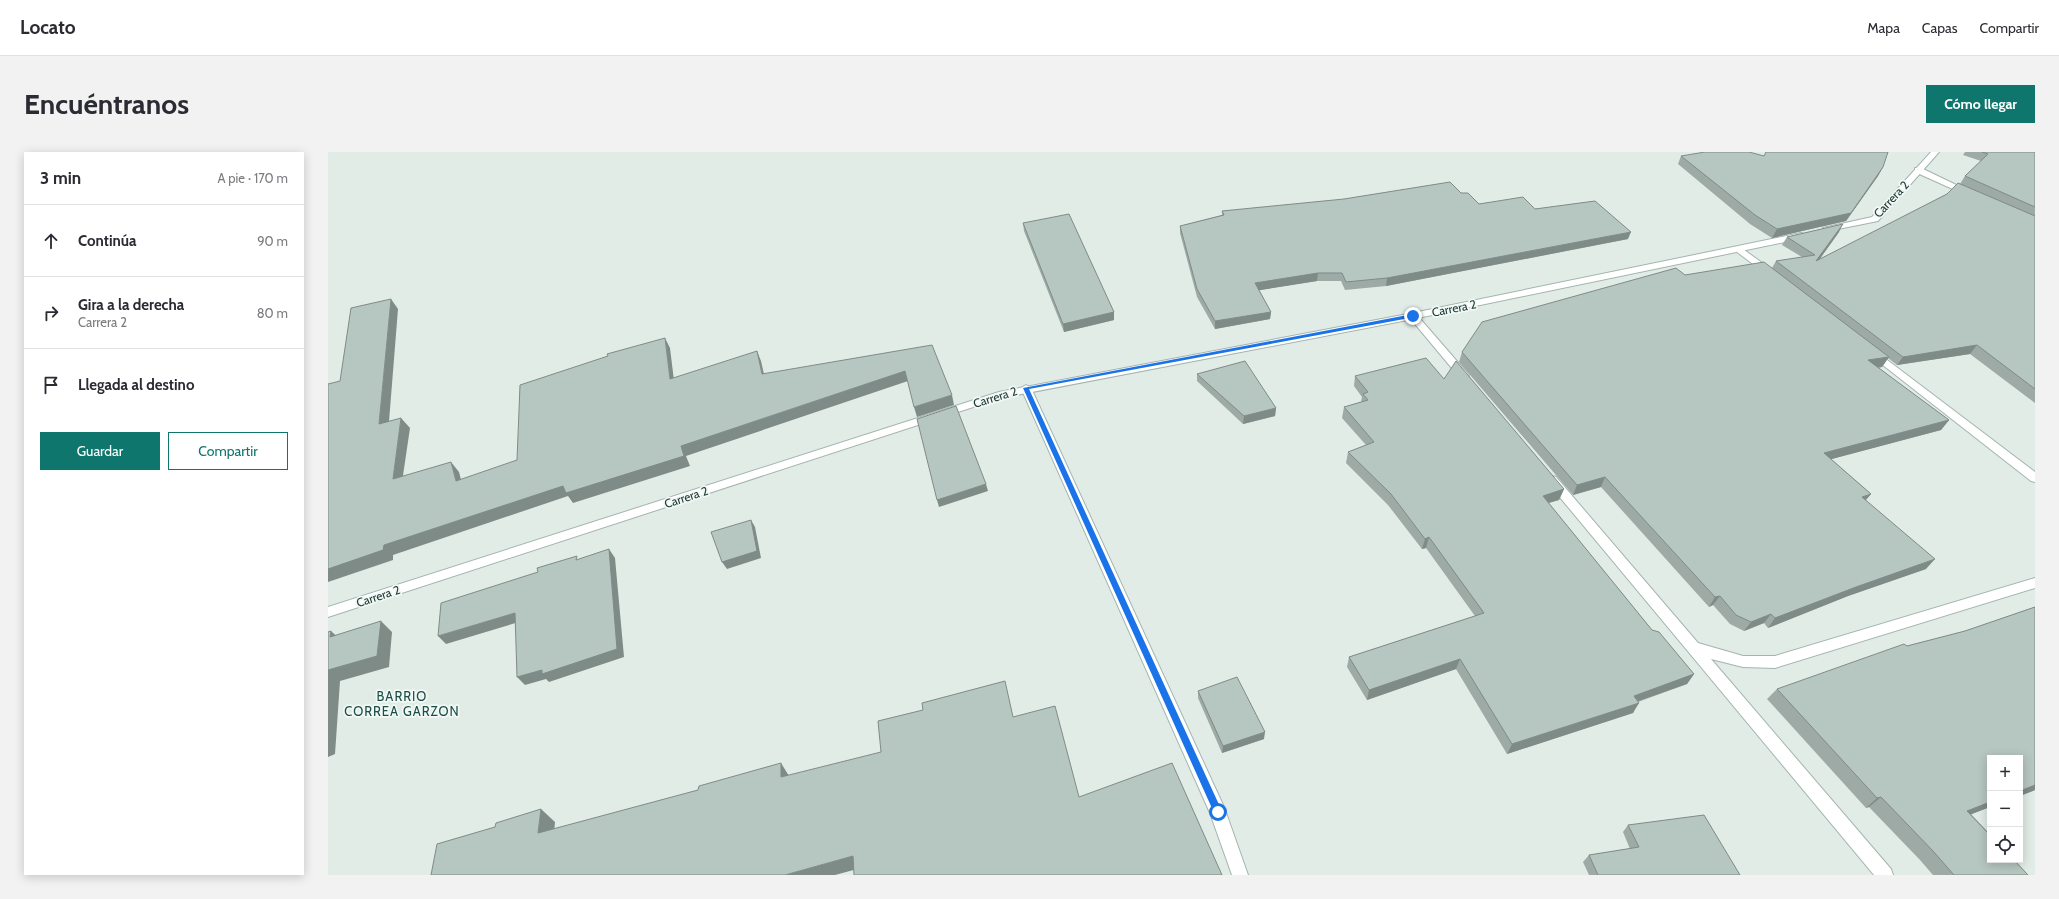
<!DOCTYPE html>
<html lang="es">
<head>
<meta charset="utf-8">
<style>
  :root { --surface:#fff; --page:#f2f2f3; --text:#2b2b33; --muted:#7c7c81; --line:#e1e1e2; --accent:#0f766e }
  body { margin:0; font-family:Cabin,sans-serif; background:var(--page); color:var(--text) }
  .controls { position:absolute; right:12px; bottom:12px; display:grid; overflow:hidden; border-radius:0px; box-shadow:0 2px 10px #0003 }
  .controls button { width:36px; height:36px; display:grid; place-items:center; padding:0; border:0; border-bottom:1px solid var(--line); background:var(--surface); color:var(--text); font:20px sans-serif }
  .stop { position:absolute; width:12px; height:12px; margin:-9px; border:3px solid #1a73e8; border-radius:50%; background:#fff }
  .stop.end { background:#1a73e8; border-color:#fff; box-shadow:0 1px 4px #0008 }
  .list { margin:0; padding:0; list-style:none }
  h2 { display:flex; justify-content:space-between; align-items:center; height:52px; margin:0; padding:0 16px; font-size:17px }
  h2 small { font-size:13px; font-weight:400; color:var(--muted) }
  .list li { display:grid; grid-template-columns:26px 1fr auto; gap:12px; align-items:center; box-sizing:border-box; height:72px; padding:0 16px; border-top:1px solid var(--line) }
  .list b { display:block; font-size:15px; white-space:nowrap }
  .list p { margin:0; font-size:13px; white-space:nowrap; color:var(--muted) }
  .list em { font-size:13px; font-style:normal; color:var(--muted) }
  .actions { display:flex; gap:8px; padding:12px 16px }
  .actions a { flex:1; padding:9px 0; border:1px solid var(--accent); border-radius:0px; text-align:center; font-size:14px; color:var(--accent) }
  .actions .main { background:var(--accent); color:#fff }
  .icon { flex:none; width:22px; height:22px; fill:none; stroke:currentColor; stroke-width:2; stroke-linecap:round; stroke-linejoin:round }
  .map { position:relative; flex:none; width:1707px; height:723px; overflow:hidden; border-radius:0px }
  header { display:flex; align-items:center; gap:24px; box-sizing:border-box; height:56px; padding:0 20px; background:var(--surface); border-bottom:1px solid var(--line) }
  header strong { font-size:19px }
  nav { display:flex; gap:22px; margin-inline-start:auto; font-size:14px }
  .intro { display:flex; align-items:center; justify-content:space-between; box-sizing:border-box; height:96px; padding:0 24px }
  h1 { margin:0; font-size:28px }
  .button { padding:10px 18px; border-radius:0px; background:var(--accent); color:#fff; font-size:14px; font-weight:700 }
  main { display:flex; gap:24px; padding:0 24px }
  aside { flex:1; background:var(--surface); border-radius:0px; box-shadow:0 2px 10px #0003 }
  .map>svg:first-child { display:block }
</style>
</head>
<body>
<header>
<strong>Locato</strong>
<nav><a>Mapa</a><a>Capas</a><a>Compartir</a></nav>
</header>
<div class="intro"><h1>Encuéntranos</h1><a class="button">Cómo llegar</a></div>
<main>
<aside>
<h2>3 min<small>A pie · 170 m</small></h2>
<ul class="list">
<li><svg class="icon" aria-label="ahead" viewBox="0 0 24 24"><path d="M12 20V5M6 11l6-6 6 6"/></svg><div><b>Continúa</b></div><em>90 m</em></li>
<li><svg class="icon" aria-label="right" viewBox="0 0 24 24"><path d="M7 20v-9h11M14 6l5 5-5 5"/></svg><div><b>Gira a la derecha</b><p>Carrera 2</p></div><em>80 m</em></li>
<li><svg class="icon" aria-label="arrive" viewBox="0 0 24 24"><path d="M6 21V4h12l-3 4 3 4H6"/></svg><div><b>Llegada al destino</b></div></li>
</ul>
<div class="actions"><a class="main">Guardar</a><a>Compartir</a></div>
</aside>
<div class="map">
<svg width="1707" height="723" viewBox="0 0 1707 723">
  <rect width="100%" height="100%" fill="#e1ece7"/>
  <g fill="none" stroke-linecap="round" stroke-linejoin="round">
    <defs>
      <path id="minor" d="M1587 16H1593L1645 41 1638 43 1587 20Z
        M1412 95 1444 118V122H1438L1409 100 1408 98Z
        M1085 161 1088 162 1140 222 1141 224 1140 226H1132L1082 166V162Z
        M1546 198 1707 320V330L1703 329 1542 203 1541 201Z
        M698 233 703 236 896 655 920 723H904L882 661 693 236Z
        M1224 324 1228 325 1370 491 1415 504H1447L1707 426V436L1447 516 1415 515 1383 507 1563 717 1565 723H1546L1220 331 1218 328Z"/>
      <path id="tertiary" d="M1603 0H1611L1550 69 1495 80V76L1544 65Z
        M1473 81 1476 82V86L1085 167 673 246 0 465V455L671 240 1085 161Z"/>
    </defs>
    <use href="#minor" stroke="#a4b4af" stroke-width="2"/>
    <use href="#tertiary" stroke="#a4b4af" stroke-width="2"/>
    <use href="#minor" fill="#fff" fill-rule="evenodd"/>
    <use href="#tertiary" fill="#fff" fill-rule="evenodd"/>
  </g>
  <path fill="#9daaa6" d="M1637 0H1707V251L1642 202 1569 213 1560 206 1554 215 1550 216 1621 268 1613 278 1503 307 1543 342 1538 348 1598 417 1520 444 1440 476 1436 471 1416 479 1402 472 1385 453 1381 455 1273 335 1245 343 1131 210 1134 200 1357 123 1444 116 1448 109 1474 105 1454 93 1459 85 1511 80 1490 109 1619 42 1632 32 1637 24 1653 9 1635 3Z
    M1353 4H1436L1555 15 1550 24 1518 69 1444 86 1422 72 1350 12Z
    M1133 41 1151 52 1207 57 1300 87 1058 134 1017 138 1013 129H989L931 138 943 160 942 167 887 177 869 145 852 81V74L894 63V59Z
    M695 71 786 160V168L736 180 696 79Z
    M869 222 948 256 947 264 915 272 869 229Z
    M1027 224 1116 227 1236 337 1231 348 1220 351 1324 478 1366 522 1359 532 1310 550 1305 561 1179 602 1128 517 1039 548 1019 515 1021 505 1147 464 1098 396 1094 397 1060 353 1018 311 1020 300 1038 293 1014 266 1016 255 1033 250 1034 245 1026 234Z
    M1707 455V638L1643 662 1700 723H1605L1592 708 1541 655 1538 656 1439 547 1449 537 1579 494 1637 479Z
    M870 539 936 587 894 601 870 546Z
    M1300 673 1412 723H1261L1255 710 1261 703 1302 697 1295 680Z"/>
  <path fill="#7f8b87" d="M1555 15 1550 24 1518 69 1444 86 1449 77Z
    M1515 72 1511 80 1484 118 1488 109Z
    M1303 80 1300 87 1058 134 1059 126Z
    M990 121 989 129 927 139V131Z
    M63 147 70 157 60 282 51 272Z
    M786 160V168L736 180 735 172Z
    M943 160 942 167 887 177V169Z
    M337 186 342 196 347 237 342 227Z
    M1649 193 1642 202 1569 213 1575 205Z
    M429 199 433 209 438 231 434 222Z
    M1561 205 1554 215 1533 218 1540 208Z
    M577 219 580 229 358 304 362 314 245 351 240 344 65 403V408L0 430V417L56 393Z
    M624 243 626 253 589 265 586 255Z
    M948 256 947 264 915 272 916 264Z
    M73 266 82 276 73 337 65 327Z
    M1621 268 1613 278 1489 311 1496 301Z
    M123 310 131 320 136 339 128 329Z
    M1277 325 1273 335 1245 343 1249 333Z
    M658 332 660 339 611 355 609 348Z
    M1236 337 1231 348 1210 354 1215 344Z
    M1543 342 1535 351 1534 345Z
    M423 368 427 375 433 406 399 417 394 410Z
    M1101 385 1098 396 1094 397 1097 387Z
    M281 397 287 406 296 505 221 530 218 527 197 533 189 525Z
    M1607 407 1598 417 1520 444 1440 476 1447 466 1528 435Z
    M1392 444 1385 453 1381 455 1387 445Z
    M187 461 194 469 118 492 110 484Z
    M1443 462 1436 471 1416 479 1423 470Z
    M53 469 64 480 61 515 12 529 7 602 0 605V518Z
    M3 479 16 491 2 485Z
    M1132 507 1128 517 1039 548 1041 538Z
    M1366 522 1359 532 1299 553 1306 544Z
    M1311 551 1305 561 1179 602 1184 592Z
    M937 580 936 587 894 601 895 594Z
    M453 611 461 624 453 625Z
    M1707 633V638L1692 644V639Z
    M1553 645 1541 655 1538 656 1549 646Z
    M1662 650V655L1626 669 1639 659Z
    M213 657 227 670 225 694 210 681Z
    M525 704 533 716 507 723H457Z"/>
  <path fill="#b6c6c1" stroke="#7f8b87" d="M1377 0H1421L1436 4 1438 0H1560L1555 15 1523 61 1449 77 1427 63 1353 4Z
    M1654 0H1707V55L1637 24 1660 2Z
    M1122 30 1133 41H1140L1151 52 1195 45 1207 57 1267 49 1303 80 1059 126 1018 130 1014 121H990L927 131 943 160 887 169 869 137 852 74 896 63 894 59 1016 47Z
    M1630 31 1707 64V237L1649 193 1575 205 1448 109 1487 103 1459 85 1515 72 1488 109 1619 42Z
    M741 62 786 160 735 172 695 71Z
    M1436 110 1561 205 1540 208 1621 268 1496 301 1543 342 1534 345 1607 407 1528 435 1447 466 1443 462 1423 470 1408 463 1392 444 1387 445 1277 325 1249 333 1134 200 1154 170 1348 116 1357 123Z
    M63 147 51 272 73 266 65 327 123 310 128 329 189 308 192 233 280 204 279 202 337 186 342 227 429 199 434 222 604 193 624 243 586 255 577 219 353 294 356 304 238 341 235 334 56 393 55 398 0 417V232L12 229 23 156Z
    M1098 206 1116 227 1128 209 1236 337 1215 344 1324 478 1331 480 1366 522 1306 544 1311 551 1184 592 1132 507 1041 538 1021 505 1156 461 1101 385 1097 387 1063 342 1020 300 1046 290 1016 255 1040 248 1035 242 1040 240 1027 224Z
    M917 209 948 256 916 264 869 222Z
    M628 254 658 332 609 348 589 267Z
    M423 368 429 399 394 410 383 380Z
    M281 397 289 497 214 522V518L189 525 187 461 110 484 113 451 210 420 209 416 249 404 248 408Z
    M1707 455V633L1692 639V606H1662V650L1639 659 1662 683V708H1686L1700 723H1626L1605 699 1553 645 1549 646 1449 537 1576 492 1579 494 1637 479Z
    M53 469 49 504 0 518V480L3 479 2 485Z
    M909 525 937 580 895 594 870 539Z
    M677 529 685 565 727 554 751 645 844 611 894 723H526L525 704 457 723H103L109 692 167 675 168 671 213 657 210 681 370 638 371 634 453 611V625L553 600 550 569 595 558 594 551Z
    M1376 663 1412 723H1270L1261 703 1311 695 1300 673Z"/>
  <path fill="#1a73e8" d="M1085 162 1087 165 701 237 893 657V663L890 664 887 663 695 236Z"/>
  <g text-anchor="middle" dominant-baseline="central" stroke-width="3.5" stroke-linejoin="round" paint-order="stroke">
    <g font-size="12" fill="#213c37" stroke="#f1f8f5">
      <text transform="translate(1563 47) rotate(-47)">Carrera 2</text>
      <text transform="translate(1126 156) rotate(-11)">Carrera 2</text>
      <text transform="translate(667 245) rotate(-17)">Carrera 2</text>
      <text transform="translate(358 345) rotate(-18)">Carrera 2</text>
      <text transform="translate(50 444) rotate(-18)">Carrera 2</text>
    </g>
    <g font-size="13" letter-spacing="1" fill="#1c4f46" stroke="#f1f8f5">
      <text x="74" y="544">BARRIO<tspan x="74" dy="15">CORREA GARZON</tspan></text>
    </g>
  </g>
</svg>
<div class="controls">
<button>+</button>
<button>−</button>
<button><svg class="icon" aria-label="locate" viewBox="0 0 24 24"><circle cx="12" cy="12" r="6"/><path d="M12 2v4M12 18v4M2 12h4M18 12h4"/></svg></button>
</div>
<div class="stop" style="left:890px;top:660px"></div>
<div class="stop end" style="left:1085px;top:164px"></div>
</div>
</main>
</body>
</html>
